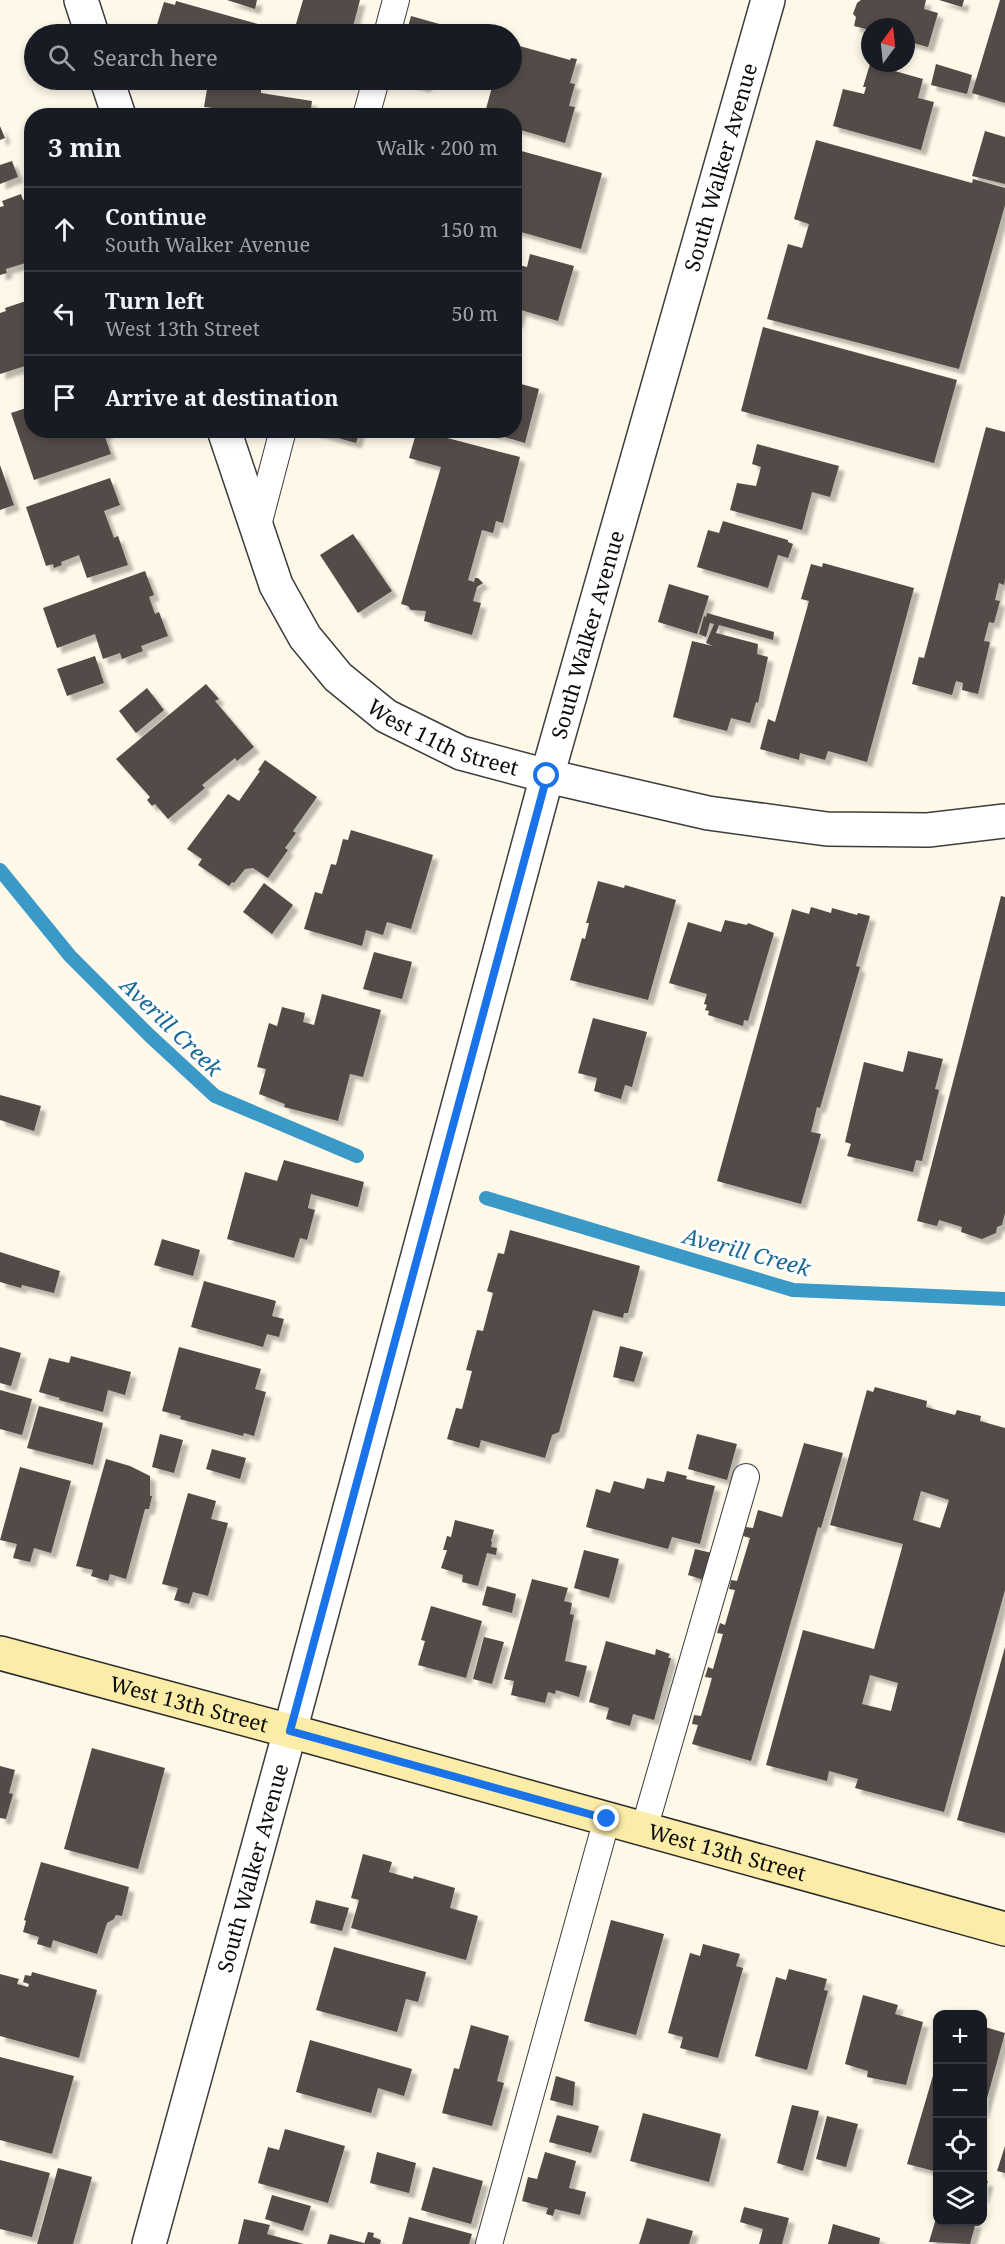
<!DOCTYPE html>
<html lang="en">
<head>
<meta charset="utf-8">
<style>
  :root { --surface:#171b24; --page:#20242c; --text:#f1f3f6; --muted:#9ea1a6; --line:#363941 }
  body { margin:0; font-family:"Noto Serif",serif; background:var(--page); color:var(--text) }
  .controls { position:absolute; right:18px; bottom:18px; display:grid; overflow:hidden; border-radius:12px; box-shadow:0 3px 9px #0003 }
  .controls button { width:54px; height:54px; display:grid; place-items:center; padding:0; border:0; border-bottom:2px solid var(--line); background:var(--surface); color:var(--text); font:30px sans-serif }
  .compass { position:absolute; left:861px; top:18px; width:54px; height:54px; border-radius:50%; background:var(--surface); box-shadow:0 3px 9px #0003; rotate:15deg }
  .stop { position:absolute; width:18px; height:18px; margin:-14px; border:4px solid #1a73e8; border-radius:50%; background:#fff }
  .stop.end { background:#1a73e8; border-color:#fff; box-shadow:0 2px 6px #0008 }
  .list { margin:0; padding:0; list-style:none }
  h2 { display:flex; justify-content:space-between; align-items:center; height:78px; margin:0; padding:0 24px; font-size:26px }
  h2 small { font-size:20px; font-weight:400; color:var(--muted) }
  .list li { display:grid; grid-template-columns:39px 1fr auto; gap:18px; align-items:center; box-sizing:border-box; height:84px; padding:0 24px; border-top:2px solid var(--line) }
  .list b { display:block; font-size:22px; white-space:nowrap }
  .list p { margin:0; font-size:20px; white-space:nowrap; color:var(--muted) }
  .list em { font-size:20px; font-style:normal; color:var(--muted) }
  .icon { flex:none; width:33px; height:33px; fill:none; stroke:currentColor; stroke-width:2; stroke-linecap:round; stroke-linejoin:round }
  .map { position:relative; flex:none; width:1005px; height:2244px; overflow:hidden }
  .search { position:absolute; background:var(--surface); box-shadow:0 3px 9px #0003; left:24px; top:24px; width:498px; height:66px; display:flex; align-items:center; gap:15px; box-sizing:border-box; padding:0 21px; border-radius:33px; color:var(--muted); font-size:22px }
  .panel { position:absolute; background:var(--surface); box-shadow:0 3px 9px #0003; left:24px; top:108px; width:498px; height:330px; border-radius:24px }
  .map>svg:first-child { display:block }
</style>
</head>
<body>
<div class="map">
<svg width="1005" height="2244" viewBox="0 0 1005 2244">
  <defs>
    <filter id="shadow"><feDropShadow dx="5.5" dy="5.5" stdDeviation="1.5" flood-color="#0004"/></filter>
  </defs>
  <rect width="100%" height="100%" fill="#fef8e9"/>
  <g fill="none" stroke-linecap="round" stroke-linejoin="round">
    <path stroke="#3a99c6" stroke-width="14" d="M0 870 70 956 150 1036 215 1096 357 1156
      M486 1198 793 1290 1005 1299"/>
  </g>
  <path fill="#534b47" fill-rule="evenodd" filter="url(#shadow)" d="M227 0H257L255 9Z
    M303 0H360L351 34H334L296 24Z
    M861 0H926L924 9 938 13 928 47 906 41V27H870V30L854 26 856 17 853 14 857 3Z
    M939 0H964L962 7Z
    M1000 0H1005V103L972 93Z
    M176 1 293 34H154L164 2 175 5Z
    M411 16 450 27 448 34H406Z
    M516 45 570 60 571 58 577 59 570 83 575 84 569 106 575 107 565 143 514 128V116H484L494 80H512V59Z
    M870 64 923 79 918 98 934 102 921 150 833 126 843 89 864 94 866 87H863Z
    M936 64 972 75 967 94 931 85Z
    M399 80H427L425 87Z
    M216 84 261 89V93L312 101 310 116H212L213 108 204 107 207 89H215Z
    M0 126 5 138 0 140Z
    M985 131 1005 137V184L972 176Z
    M816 140 972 183 973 179 1005 188V205L959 369 767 319 788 244 802 248 809 224 794 219Z
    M514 149 602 173 581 249 514 230Z
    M12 161 18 177 0 184V165Z
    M21 194 23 200 26 199 32 215V237L27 238 32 252V261L6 269 7 273 0 275V207L4 206 2 201Z
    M530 254 574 266 558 321 521 310 517 323 514 322V264L527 267Z
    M32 299V384H31L25 366 0 374V313L6 311 5 308Z
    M763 327 957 380 934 463 741 411Z
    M514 382 539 389 525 443 484 431 514 430Z
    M32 406V430H107L108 433 104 434 111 454 34 480 11 413Z
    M986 427 1005 432V579L1004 585 999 583 995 600 1000 601 994 623 989 622 984 641 990 642 978 694 962 690 963 683 956 681 952 695 912 684 919 657 924 658Z
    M309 430H360L356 443Z
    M417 430 520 457 503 523 496 521 493 533 482 530 468 580 474 582 475 578H478L483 583 477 587 473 601 481 603 472 635 424 621 426 611 411 610 408 606 401 604 441 467 409 458Z
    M757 444 839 466 830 497 812 492 802 530 730 510 737 483 756 486 761 467 752 464Z
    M0 465 14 505 0 510Z
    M110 478 120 505 104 511 114 538 118 536 128 565 87 578 79 555 61 562 62 565 54 568 53 564 46 566 26 507Z
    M723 521 788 540V542L793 544 788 558 778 555 768 588 697 567 708 530 719 533Z
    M353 534 392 591 358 613 320 555Z
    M823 563 914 588 867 762 828 751 825 760 800 753 799 760 760 749 768 719 775 722 809 601 801 599 811 564 822 567Z
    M145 571 154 595 149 597 155 614 159 612 168 636 141 646 143 651 122 659 120 653 103 659 95 634 57 648 43 608Z
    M669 584 709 596 697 634 658 622Z
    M707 613 774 632 773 640 719 625 716 633 758 644 757 654 768 657 758 703 756 702 750 723 731 718 727 731 673 717 692 641 713 646 706 643 714 624 710 623 706 637 699 634 704 616 706 617Z
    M95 656 104 683 67 696 57 669Z
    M206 684 219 699 215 701 254 747 237 761 235 758 202 785 205 788 168 819 155 804 152 806 147 800 150 797 116 759Z
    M147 688 164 710 136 733 119 711Z
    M265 760 317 797 293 831 296 833 285 848 288 850 268 878 253 868 245 869 234 883 232 882 229 886 198 865 202 859 187 849 228 794 239 801 260 771 258 770Z
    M351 830 433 855 411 929 387 922 383 935 366 930 362 946 304 929 315 892 322 894 331 864 336 865 343 839 348 840Z
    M598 881 624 888 625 885 676 900 648 1000 570 980 582 938 585 939 589 923H586Z
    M264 883 293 905 272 934 243 912Z
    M1001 896 1005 897V1213L1002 1225 997 1227 996 1233 982 1239 961 1232 962 1227 939 1220 937 1226 917 1221Z
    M811 907 831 913 832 908 857 915 858 913 870 916 856 966 860 967 820 1108 817 1107 811 1132 821 1134 801 1204 717 1181 792 909 809 914Z
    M725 920 747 925 748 923 774 933 748 1021 744 1020 743 1026 708 1015 709 1011 705 1010 707 1005 704 1004 707 994 669 983 688 922 721 932Z
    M374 952 412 962 402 999 363 989Z
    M322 994 381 1010 363 1077 350 1074 338 1121 284 1107 285 1104 259 1094 266 1069 257 1067 269 1023 277 1026 282 1007 305 1013 303 1022 314 1025Z
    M593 1018 647 1032 632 1087 625 1085 621 1099 594 1091 597 1078 578 1073Z
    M908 1051 943 1059 935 1089 939 1090 922 1161 916 1160 913 1172 847 1156 851 1144 845 1142 864 1062 903 1072Z
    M0 1095 41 1106 34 1131 0 1120Z
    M284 1160 364 1182 358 1207 311 1194 308 1208 315 1210 307 1240 300 1238 294 1258 227 1239 245 1172 277 1181Z
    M510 1230 640 1266 628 1313H624L623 1318 593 1310 559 1432 552 1435 545 1458 481 1440 479 1448 447 1439 456 1408 462 1409 472 1371 466 1370 477 1330 483 1331 493 1293 487 1291 498 1253 504 1254Z
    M162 1239 200 1250 193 1276 154 1265Z
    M0 1252 60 1271 54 1293 22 1285 21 1288 0 1282Z
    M204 1281 276 1301 272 1316 284 1319 279 1337 267 1334 263 1347 191 1327Z
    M620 1346 643 1352 634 1382 613 1377Z
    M0 1347 21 1353 11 1386 0 1383Z
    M179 1347 261 1369 255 1389 266 1392 254 1436 244 1433 243 1436 180 1419 181 1416 162 1411Z
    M71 1356 131 1372 125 1395 108 1390 103 1412 59 1400 60 1398 39 1392 49 1358 69 1363Z
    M875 1387 927 1401 926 1407 955 1415 957 1410 981 1416 980 1421 1005 1428V1590L944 1812 855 1788 858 1779 829 1771 827 1781 766 1765 803 1630 874 1649 903 1544 830 1525 867 1390 873 1392ZM921 1491 949 1500 940 1528 913 1520ZM870 1675 898 1683 891 1711 862 1704Z
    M0 1390 32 1399 22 1435 0 1429Z
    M39 1406 103 1423 93 1465 27 1448Z
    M160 1434 183 1440 174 1473 152 1467Z
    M697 1434 737 1444 727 1480 688 1469Z
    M804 1443 843 1453 821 1528 818 1527 751 1761 692 1744 698 1725 692 1724 694 1715 701 1716 712 1678 705 1677 708 1667 713 1669 723 1634 717 1633 720 1623 725 1625 735 1590 729 1589 731 1580 737 1581 750 1538 743 1536 746 1527 753 1528 758 1510 782 1517Z
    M212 1449 246 1458 240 1479 206 1469Z
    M106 1459 130 1466 150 1476V1496H152L149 1509H145L126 1579 110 1574 108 1581 91 1576 93 1570 76 1566Z
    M20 1467 71 1481 51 1553 34 1548 30 1562 13 1558 17 1544 0 1540Z
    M667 1471 687 1476 686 1479 715 1486 700 1544 672 1537 668 1549 586 1527 596 1489 610 1493 614 1481 644 1489 647 1478 664 1482Z
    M188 1493 216 1501 211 1519 228 1523 208 1596 193 1592 189 1604 174 1600 178 1588 162 1584Z
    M455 1520 494 1530 491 1541 492 1542 491 1547 497 1548 496 1555 487 1553 478 1586 462 1582 463 1575 441 1568 447 1550H443L447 1536 451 1537Z
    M695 1549 712 1553 704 1580 688 1575Z
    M584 1550 619 1559 609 1598 574 1588Z
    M532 1579 568 1588 564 1601 572 1603 570 1614 574 1615 565 1661 587 1666 579 1697 556 1690 555 1694 548 1692 545 1703 511 1695 514 1681 504 1679Z
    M487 1586 516 1594 512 1613 482 1605Z
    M431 1606 482 1621 466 1678 418 1665 425 1641 421 1640Z
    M484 1637 504 1642 492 1684 473 1679Z
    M606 1641 655 1655 656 1649 670 1654 668 1658H671L654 1720 633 1714 630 1726 606 1719 609 1708 589 1702Z
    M1005 1647V1833L957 1820Z
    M92 1748 165 1768 138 1869 64 1849Z
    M0 1766 15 1770 9 1793 13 1794 6 1819 0 1818Z
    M363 1854 392 1862 389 1872 413 1879 414 1876 455 1888 450 1908 478 1916 466 1960 351 1928 359 1900 351 1898Z
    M41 1862 129 1887 122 1916 116 1915 114 1919 107 1923 97 1954 53 1940 51 1948 37 1944 39 1937 23 1932 26 1921 24 1920Z
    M316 1900 349 1908 342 1931 310 1923Z
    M611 1920 664 1934 636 2035 584 2021Z
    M703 1944 740 1954 736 1966 743 1968 718 2058 680 2048 683 2037 668 2033 690 1953 700 1956Z
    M334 1947 426 1972 418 2002 406 1999 397 2032 316 2010Z
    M789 1969 827 1979 824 1990 828 1991 807 2070 755 2056 776 1977 786 1980Z
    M32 1972 97 1990 79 2058 0 2036V1974L19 1979 17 1984 28 1987 29 1984 23 1982 25 1975 31 1976Z
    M863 1995 898 2005 895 2014 923 2022 906 2085 867 2077 868 2071 845 2064Z
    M471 2025 509 2036 497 2081 504 2083 492 2126 442 2113 454 2068 459 2069Z
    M982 2026 1005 2033 983 2113H982Z
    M310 2040 412 2069 404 2096 378 2088 371 2113 296 2092Z
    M0 2057 74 2076 52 2154 0 2140Z
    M937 2062H938V2172L907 2164Z
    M556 2076 575 2082 573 2106 550 2100Z
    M792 2105 819 2111 803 2171 777 2163Z
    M643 2113 721 2134 709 2182 630 2161Z
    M557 2115 599 2126 591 2153 549 2142Z
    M827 2116 858 2124 846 2167 816 2159Z
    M285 2129 345 2146 328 2203 258 2183 268 2147 279 2150Z
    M1005 2146V2173L997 2171Z
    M377 2152 416 2163 409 2193 370 2183Z
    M545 2152 576 2161 569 2188 586 2192 580 2215 555 2209 553 2216 546 2214 548 2208 522 2201 528 2177 537 2179Z
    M0 2160 50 2173 32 2237 0 2229Z
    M433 2167 483 2181 471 2224 421 2210Z
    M58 2168 92 2177 73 2244H37Z
    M982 2180 988 2181 983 2198H982Z
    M272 2195 311 2206 303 2231 265 2219Z
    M744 2207 789 2218 782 2244H759L763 2229 740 2222Z
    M937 2215 938 2222H976L970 2244 929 2242Z
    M409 2217 472 2234 469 2244H402Z
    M647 2218 693 2231 689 2244H639Z
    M244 2219 270 2225 267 2234 304 2244H238Z
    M833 2224 880 2238 879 2244H828Z
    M368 2232 374 2233 373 2237 381 2240 380 2244H364Z
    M330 2234 364 2243V2244H327Z"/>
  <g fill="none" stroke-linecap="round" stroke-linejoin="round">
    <defs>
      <path id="service" d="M387 34 396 0
        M366 116 376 80
        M257 529 283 430
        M644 1829 746 1477
        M489 2244 607 1819"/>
      <g id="minor">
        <path d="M81 0 92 34"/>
        <path d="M107 80 119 116"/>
        <path id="s1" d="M224 430 276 585 305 637 338 677 386 716 461 753 547 776 708 813 827 829 928 830 1005 821"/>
        <path id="s2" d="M149 2244 290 1731 547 776 768 0"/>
      </g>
      <g id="secondary">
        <path id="s3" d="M0 1653 290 1731 1005 1929"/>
      </g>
    </defs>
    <use href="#service" stroke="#3d3d3d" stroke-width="28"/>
    <use href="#minor" stroke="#3d3d3d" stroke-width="36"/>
    <use href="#secondary" stroke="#2c2c2c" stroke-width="36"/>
    <use href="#service" stroke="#fff" stroke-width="26"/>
    <use href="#minor" stroke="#fff" stroke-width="33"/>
    <use href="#secondary" stroke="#fbeca7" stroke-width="33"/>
  </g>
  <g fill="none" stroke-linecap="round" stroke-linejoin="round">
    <path stroke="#1a73e8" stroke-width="8" d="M547 776 290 1731 607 1819"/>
  </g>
  <g text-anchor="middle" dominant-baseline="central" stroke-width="6" stroke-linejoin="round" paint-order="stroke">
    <g font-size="21" fill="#0a0a0a" stroke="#fff">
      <text stroke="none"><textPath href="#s2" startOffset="2154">South Walker Avenue</textPath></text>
      <text stroke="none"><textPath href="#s2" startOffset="1668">South Walker Avenue</textPath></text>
      <text stroke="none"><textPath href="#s1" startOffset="398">West 11th Street</textPath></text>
      <text stroke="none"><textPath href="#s3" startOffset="196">West 13th Street</textPath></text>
      <text stroke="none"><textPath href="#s3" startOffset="754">West 13th Street</textPath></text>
      <text stroke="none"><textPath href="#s2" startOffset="390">South Walker Avenue</textPath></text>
    </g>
    <g font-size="22" font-style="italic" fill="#1b6995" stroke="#fff">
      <text transform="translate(172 1026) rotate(44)">Averill Creek</text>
      <text transform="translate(747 1251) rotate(15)">Averill Creek</text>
    </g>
  </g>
</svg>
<div class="controls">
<button>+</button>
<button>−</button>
<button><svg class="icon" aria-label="locate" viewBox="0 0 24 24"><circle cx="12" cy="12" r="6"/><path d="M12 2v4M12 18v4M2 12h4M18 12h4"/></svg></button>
<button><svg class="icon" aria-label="layers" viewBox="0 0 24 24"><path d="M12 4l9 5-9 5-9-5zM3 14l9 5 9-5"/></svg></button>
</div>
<svg class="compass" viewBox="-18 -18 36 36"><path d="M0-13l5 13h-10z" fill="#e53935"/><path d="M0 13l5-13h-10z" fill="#9ea1a6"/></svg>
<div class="stop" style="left:547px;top:776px"></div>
<div class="stop end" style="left:607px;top:1819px"></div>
<div class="search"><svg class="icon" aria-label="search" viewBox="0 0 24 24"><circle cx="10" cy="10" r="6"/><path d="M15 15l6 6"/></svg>Search here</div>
<section class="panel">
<h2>3 min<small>Walk · 200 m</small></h2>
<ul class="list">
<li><svg class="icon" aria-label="ahead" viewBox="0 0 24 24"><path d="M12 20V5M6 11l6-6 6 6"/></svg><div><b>Continue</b><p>South Walker Avenue</p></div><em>150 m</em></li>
<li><svg class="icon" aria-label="left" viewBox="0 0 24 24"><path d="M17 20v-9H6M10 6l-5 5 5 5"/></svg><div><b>Turn left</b><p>West 13th Street</p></div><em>50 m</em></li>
<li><svg class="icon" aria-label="arrive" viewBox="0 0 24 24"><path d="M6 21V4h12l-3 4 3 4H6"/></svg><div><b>Arrive at destination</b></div></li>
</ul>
</section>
</div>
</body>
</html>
